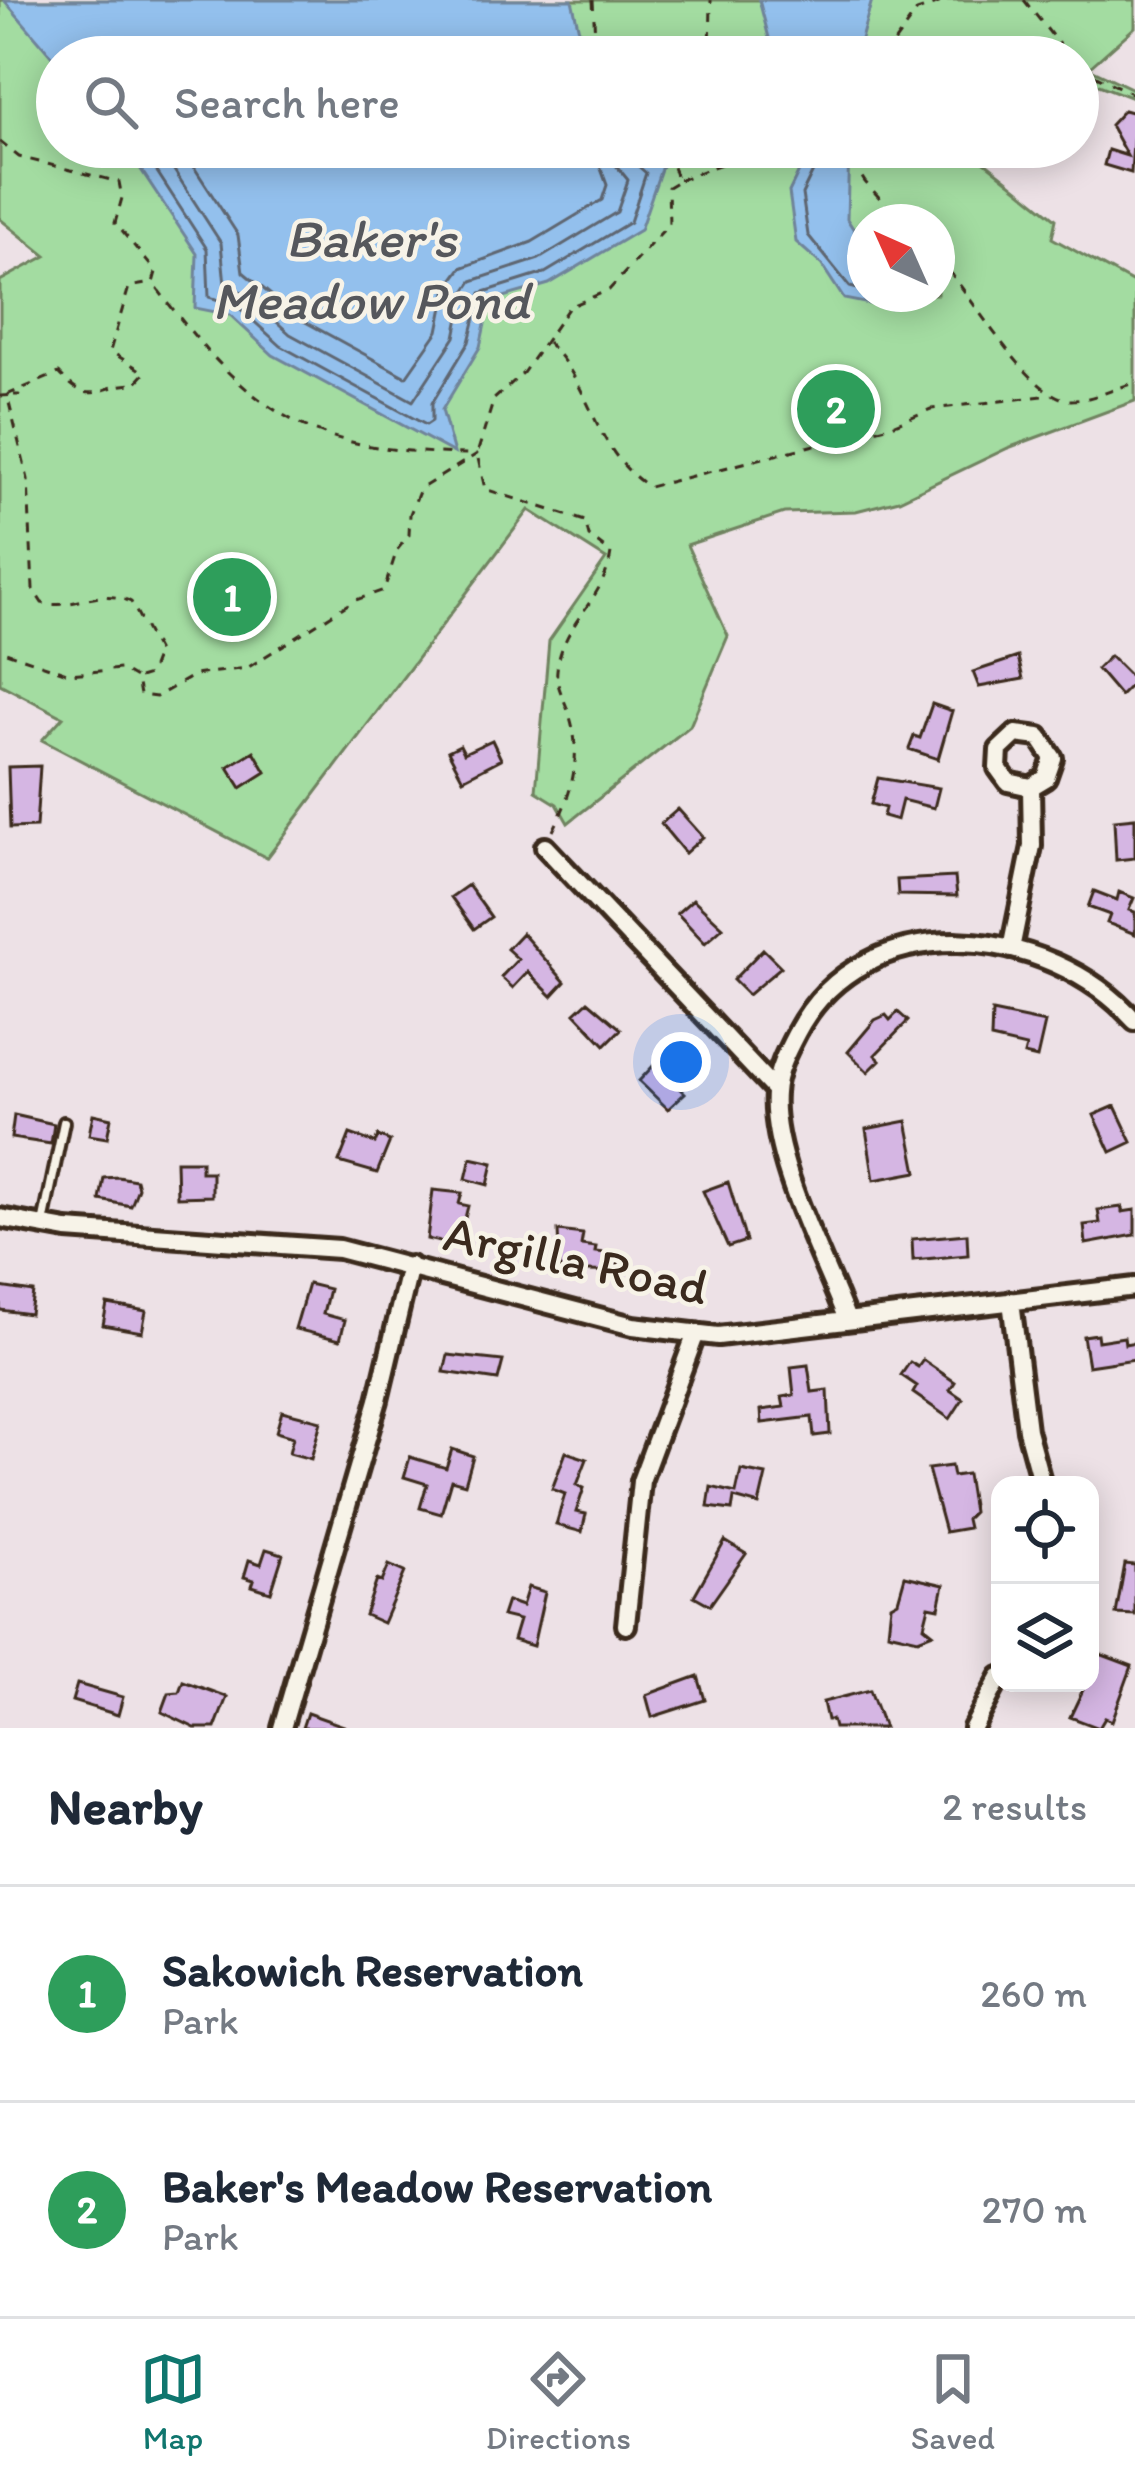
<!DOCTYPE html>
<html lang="en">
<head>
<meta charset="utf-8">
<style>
  :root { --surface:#fff; --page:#f6f6f7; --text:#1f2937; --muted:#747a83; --line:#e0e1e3; --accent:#0f766e }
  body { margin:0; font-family:Itim,sans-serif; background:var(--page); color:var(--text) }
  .controls { position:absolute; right:36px; bottom:36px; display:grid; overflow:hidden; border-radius:24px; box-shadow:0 6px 30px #0003 }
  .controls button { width:108px; height:108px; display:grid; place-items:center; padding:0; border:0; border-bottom:3px solid var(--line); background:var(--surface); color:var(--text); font:60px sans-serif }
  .compass { position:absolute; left:847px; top:204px; width:108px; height:108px; border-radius:50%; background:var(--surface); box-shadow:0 6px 30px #0003; rotate:315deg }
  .you { position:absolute; left:681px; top:1062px; width:42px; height:42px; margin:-30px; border:9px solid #fff; border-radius:50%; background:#1a73e8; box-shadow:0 0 0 18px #1a73e833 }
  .badge { display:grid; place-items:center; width:78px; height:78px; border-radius:50%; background:var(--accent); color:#fff; font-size:39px; font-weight:700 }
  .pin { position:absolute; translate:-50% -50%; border:6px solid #fff; box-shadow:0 3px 12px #0006 }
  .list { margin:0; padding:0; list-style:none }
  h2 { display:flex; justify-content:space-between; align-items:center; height:156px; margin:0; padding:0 48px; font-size:51px }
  h2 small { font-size:39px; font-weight:400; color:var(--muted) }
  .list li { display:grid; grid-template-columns:78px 1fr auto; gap:36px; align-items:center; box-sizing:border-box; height:216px; padding:0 48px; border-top:3px solid var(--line) }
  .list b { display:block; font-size:45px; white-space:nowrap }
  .list p { margin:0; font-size:39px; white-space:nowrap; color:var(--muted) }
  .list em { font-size:39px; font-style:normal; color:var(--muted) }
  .icon { flex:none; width:66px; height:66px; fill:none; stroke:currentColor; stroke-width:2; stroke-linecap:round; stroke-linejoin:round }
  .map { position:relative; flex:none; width:1135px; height:1728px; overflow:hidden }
  .search { position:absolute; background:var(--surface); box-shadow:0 6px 30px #0003; left:36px; right:36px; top:36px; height:132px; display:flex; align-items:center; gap:30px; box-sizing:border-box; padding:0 42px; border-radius:66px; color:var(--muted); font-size:45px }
  .sheet { height:588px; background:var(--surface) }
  nav { display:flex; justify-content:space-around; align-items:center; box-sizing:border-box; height:168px; border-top:3px solid var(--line); background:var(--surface); font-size:33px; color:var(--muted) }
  nav a { display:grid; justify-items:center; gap:6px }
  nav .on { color:var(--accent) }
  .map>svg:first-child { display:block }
</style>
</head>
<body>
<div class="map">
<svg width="1135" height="1728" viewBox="0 0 1135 1728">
  <rect width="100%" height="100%" fill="#ede1e6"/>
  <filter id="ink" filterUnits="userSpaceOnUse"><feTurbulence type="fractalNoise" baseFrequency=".00833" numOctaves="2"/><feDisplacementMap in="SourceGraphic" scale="24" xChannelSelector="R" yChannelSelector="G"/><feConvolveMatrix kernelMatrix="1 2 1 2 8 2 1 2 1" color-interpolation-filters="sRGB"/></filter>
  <g filter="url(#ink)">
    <path fill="#a3dca1" stroke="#6f8360" stroke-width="3" fill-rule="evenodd" d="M0 0H1135V27L1089 68 1135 90V99L1078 77V57H57V147H976L975 154 1056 219 1052 238 1135 284V401L1008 448 899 500 856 511 784 513 687 545 728 636 690 726 568 823 557 804 536 791 549 641 606 559 529 510 267 858 42 740 63 717 0 684V281L46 256 0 219ZM865 222H937V294H865Z"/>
    <path fill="#93c0ed" stroke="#70849a" stroke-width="3" d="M4 0H572L585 57H57V62Z
      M759 0H872L856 57H774Z
      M126 147H630L662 166 640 230 549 284 490 301 480 347 442 410 454 453 273 355 230 315 195 308 197 254Z
      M803 147H849L847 219 865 247V294H915L918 302 890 308 844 299 821 264 796 242 789 192 804 161Z"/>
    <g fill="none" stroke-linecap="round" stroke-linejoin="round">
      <path stroke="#5e6671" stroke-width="3" d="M141 147 207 249 209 297 236 305 281 346 426 425 432 421V403L469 342 481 293 545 273 630 222 646 173 629 158 626 147
        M159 147 221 243 225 285 246 294 290 334 413 401 455 337 464 293 472 281 539 259 617 212 628 180 615 164 611 147
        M181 147 238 235 243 272 300 319 406 377 438 331 447 287 461 268 532 242 602 200 607 185 593 147
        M815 147 816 165 802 194 808 235 850 287 865 291"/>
    </g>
    <path fill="#d5b6e3" stroke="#3b2a1e" stroke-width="3" d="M1124 110 1135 113 1131 173 1104 165 1108 150 1127 156 1110 125Z
      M1110 656 1135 681 1120 696 1097 669Z
      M1018 657 1023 679 979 687 973 672Z
      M932 704 952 711 938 759 909 749 914 736 920 738Z
      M492 740 501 759 463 779 448 751 460 745 464 753Z
      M254 751 266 772 241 788 228 767Z
      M40 766 36 827 10 828 8 767Z
      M878 778 939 788 934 808 902 800 897 820 883 816 885 808 871 804Z
      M678 809 703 837 685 853 661 824Z
      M1135 818V858L1116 860 1114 820Z
      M955 877 957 896 898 895 897 880Z
      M468 885 491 917 474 929 451 897Z
      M1094 891 1117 900 1119 892 1134 898 1129 910 1135 912V934L1107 923 1110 915 1088 907Z
      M693 899 723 927 705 943 677 913Z
      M522 933 565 982 552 996 528 972 513 988 501 977 518 959 507 949Z
      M763 949 781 967 748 995 733 980Z
      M588 1001 621 1029 605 1045 575 1013Z
      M898 1012 908 1021 875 1055 880 1060 868 1072 848 1052 875 1020 886 1015 890 1020Z
      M992 1012 1045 1023 1037 1058 1024 1055 1026 1047 991 1039Z
      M655 1064 685 1093 668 1109 639 1081Z
      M1115 1106 1132 1142 1111 1152 1094 1115Z
      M93 1114 111 1118 107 1138 89 1135Z
      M14 1115 54 1124 51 1144 11 1138Z
      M907 1121 917 1172 874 1180 866 1129Z
      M350 1134 375 1143 378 1136 390 1141 377 1173 339 1162Z
      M471 1158 493 1163 488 1185 466 1179Z
      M176 1161H201V1172H212V1196L177 1197Z
      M118 1177 136 1180 138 1188 131 1206 100 1200 104 1178Z
      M728 1182 746 1241 728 1247 703 1191Z
      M433 1190 462 1193 459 1204 468 1206 458 1246 427 1239Z
      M1122 1207V1212L1135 1210V1235L1086 1244 1084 1225 1100 1223 1098 1210Z
      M558 1231 583 1234 581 1245 596 1247 595 1252 619 1254 617 1272 560 1270Z
      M967 1234 968 1255 913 1260 912 1239Z
      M308 1284 329 1289 323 1314 345 1320 340 1340 295 1329Z
      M0 1287 33 1292 30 1314 0 1310Z
      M107 1304 146 1311 142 1332 103 1325Z
      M1097 1334 1098 1341 1124 1337 1125 1344 1135 1342V1359L1088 1366 1083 1336Z
      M448 1355 503 1361 498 1380 444 1372Z
      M923 1360 955 1382 950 1390 963 1399 950 1419 913 1393 917 1386 901 1375 910 1362 918 1367Z
      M808 1365 812 1392 828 1390 830 1434 814 1436 812 1417 762 1423 761 1410 784 1407 782 1397 794 1395 791 1367Z
      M282 1411 321 1421 311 1459 289 1453 293 1437 276 1432Z
      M452 1449 473 1456 465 1484 451 1480 441 1514 420 1508 427 1484 404 1477 410 1457 446 1468Z
      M566 1452 587 1459 577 1485 584 1488 576 1512 586 1514 582 1532 556 1525 565 1494 552 1489Z
      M951 1466 953 1476 967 1474 973 1512 966 1519 968 1528 945 1532 928 1469Z
      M741 1470 766 1475 759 1505 734 1498 732 1510 708 1507 711 1487 736 1493Z
      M725 1541 746 1554 710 1605 694 1596Z
      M266 1549 283 1554 271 1592 252 1586 254 1580 244 1577 249 1560 261 1564Z
      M1125 1564 1135 1565V1615L1116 1614Z
      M389 1565 405 1572 383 1623 365 1615 377 1580 382 1582Z
      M905 1576 944 1585 939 1608 929 1606 924 1626 933 1633 918 1639 888 1632 891 1605 898 1601Z
      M528 1587 545 1592 533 1646 513 1640 519 1620 502 1616 507 1601 522 1606Z
      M1100 1654 1132 1666 1112 1721 1105 1718 1099 1728 1070 1717Z
      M698 1676 705 1700 652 1717 646 1695Z
      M183 1681 227 1697 215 1728H195L162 1712 169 1693 179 1692Z
      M77 1684 123 1697 118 1715 72 1701Z
      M870 1690 884 1728H834L832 1720H827L823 1702Z
      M307 1713 344 1726V1728H302Z"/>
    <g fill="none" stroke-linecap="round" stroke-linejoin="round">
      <defs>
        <path id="service" d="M43 1224 64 1122"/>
        <path id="minor" d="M545 847 775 1090
          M1011 949 1032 846 1031 787 1046 778 1053 758 1039 737 1016 734 999 750 998 768 1008 782 1031 787
          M0 1218 67 1230 339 1249 633 1326 718 1336 1135 1287
          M1011 1301 1027 1430 1042 1485
          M847 1320C823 1257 770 1158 775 1093 776 1072 787 1051 797 1032 864 905 1048 923 1135 1021
          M626 1625 641 1481 696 1333
          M282 1728 378 1400 410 1266
          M973 1728 1000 1677"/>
      </defs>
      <use href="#service" stroke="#3b2a1e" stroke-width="16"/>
      <use href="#minor" stroke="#3b2a1e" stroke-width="26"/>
      <path stroke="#3b2a1e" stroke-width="3" stroke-dasharray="9 9" stroke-linecap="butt" d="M593 0 596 57
        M1024 0 1069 57
        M710 57 711 0
        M884 57 917 11 947 0
        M1078 67 1135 95
        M0 142 19 157 119 182 122 198 115 223 156 272 153 283C253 417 308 453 477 454L420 489 410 514 409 535 397 550 384 590 353 601 247 668 194 675 156 697 140 695 137 679 120 669 70 674 0 650
        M761 147 792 158 834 147
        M843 147 865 182 902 222
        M679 180 742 156 774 153
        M937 257C968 288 1029 400 1071 400 1095 400 1113 388 1135 383
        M547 342C595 388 591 449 649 487L890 426 931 409 1052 395
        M0 396 19 395H14
        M139 678 149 675 158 652 131 602C99 586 72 611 42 603L33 589 28 479 7 395 59 373C94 410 95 384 135 384L145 373 110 351 129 287 152 283
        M553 831C572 793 583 756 569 714 565 699 555 686 557 670 562 622 605 600 611 553L589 536 585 521 485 489 477 454 494 399 523 373 569 307 609 290 669 224 668 187 678 181 666 147"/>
      <use href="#service" stroke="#f7f3e8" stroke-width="8"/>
      <use href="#minor" stroke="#f7f3e8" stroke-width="16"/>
    </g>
  </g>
  <g text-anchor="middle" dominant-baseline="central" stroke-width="9" stroke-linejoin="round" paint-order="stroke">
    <g font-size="51" fill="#3b2a1e" stroke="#f7f3e8">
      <text transform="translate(576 1260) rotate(12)">Argilla Road</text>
    </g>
    <g font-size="54" font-style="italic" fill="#55575c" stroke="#f7f3e8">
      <text x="371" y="238">Baker's<tspan x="371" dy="62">Meadow Pond</tspan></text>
    </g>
  </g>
</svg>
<div class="controls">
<button><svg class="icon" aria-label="locate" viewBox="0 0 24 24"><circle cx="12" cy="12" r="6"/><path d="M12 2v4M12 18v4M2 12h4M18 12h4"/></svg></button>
<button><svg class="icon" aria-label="layers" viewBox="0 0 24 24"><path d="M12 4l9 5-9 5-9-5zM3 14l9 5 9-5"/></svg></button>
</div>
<svg class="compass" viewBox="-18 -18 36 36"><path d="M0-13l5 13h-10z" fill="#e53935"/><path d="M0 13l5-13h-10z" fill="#747a83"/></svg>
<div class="you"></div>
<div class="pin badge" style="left:232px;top:597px;background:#2e9e5b">1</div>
<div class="pin badge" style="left:836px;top:409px;background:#2e9e5b">2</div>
<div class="search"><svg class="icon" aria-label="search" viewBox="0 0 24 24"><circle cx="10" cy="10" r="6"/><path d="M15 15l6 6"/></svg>Search here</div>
</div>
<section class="sheet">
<h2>Nearby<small>2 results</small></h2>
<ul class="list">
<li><span class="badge" style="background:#2e9e5b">1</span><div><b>Sakowich Reservation</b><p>Park</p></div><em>260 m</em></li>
<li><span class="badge" style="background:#2e9e5b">2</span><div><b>Baker's Meadow Reservation</b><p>Park</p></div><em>270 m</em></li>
</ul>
</section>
<nav>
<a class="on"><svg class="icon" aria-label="map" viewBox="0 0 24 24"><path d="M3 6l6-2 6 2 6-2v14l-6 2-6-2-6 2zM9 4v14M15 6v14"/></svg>Map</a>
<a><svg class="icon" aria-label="directions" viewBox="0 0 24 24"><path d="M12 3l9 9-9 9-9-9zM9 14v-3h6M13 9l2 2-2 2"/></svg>Directions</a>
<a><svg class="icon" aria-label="saved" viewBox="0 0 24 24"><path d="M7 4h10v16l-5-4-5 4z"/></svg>Saved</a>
</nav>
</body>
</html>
